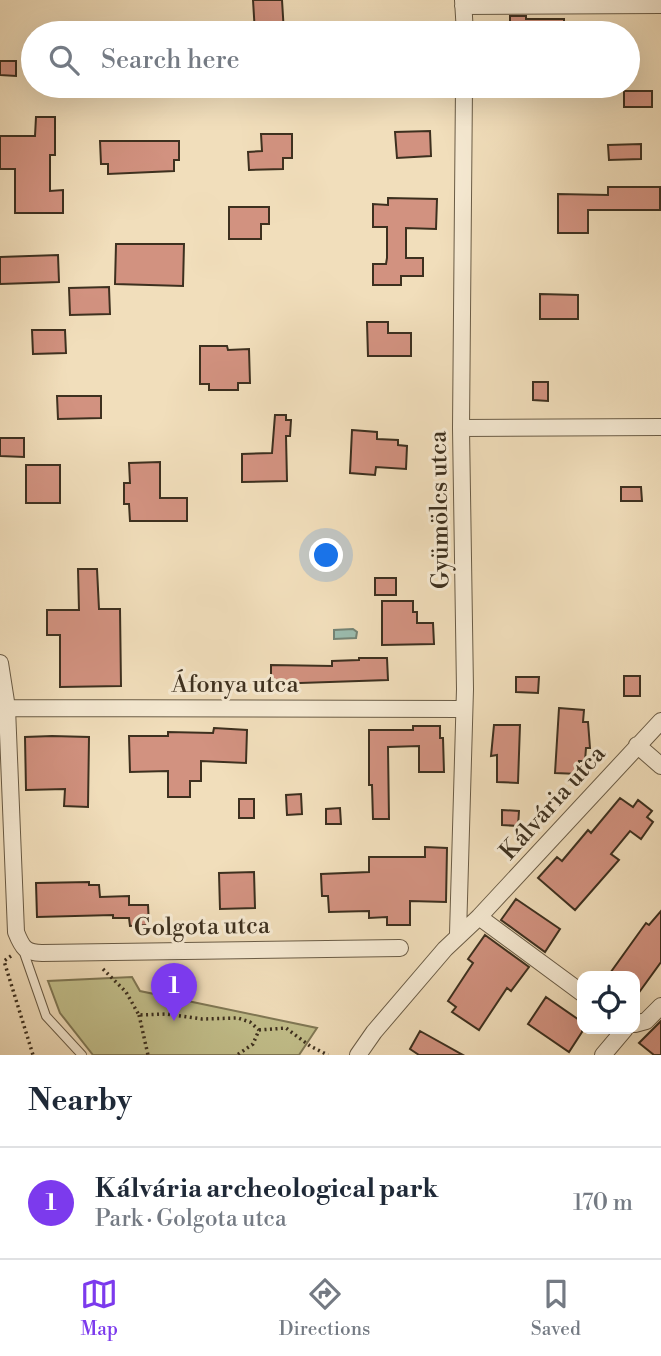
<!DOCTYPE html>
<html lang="en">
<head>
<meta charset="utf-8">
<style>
  :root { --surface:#fff; --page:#f6f6f7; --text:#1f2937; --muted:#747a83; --line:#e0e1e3; --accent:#7c3aed }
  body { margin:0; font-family:"Libre Bodoni",serif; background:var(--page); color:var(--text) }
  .controls { position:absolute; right:21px; bottom:21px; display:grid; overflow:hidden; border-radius:14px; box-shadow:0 7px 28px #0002 }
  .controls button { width:63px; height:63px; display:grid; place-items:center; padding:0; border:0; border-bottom:2px solid var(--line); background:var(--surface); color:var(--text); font:35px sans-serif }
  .you { position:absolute; left:327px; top:556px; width:24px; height:24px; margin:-18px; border:5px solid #fff; border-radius:50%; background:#1a73e8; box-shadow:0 0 0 10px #1a73e833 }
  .badge { display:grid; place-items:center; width:46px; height:46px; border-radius:50%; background:var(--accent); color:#fff; font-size:23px; font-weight:700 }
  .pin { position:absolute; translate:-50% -58px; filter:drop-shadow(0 2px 4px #0008) }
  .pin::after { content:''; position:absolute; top:37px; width:24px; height:21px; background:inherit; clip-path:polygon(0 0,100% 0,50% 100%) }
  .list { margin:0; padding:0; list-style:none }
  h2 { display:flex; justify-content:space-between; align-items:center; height:91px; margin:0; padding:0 28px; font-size:30px }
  h2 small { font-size:23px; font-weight:400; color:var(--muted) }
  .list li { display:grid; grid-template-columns:46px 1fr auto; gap:21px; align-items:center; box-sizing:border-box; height:112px; padding:0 28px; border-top:2px solid var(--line) }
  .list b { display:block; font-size:26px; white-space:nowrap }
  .list p { margin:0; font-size:23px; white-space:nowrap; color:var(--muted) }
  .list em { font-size:23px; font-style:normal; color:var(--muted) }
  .icon { flex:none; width:38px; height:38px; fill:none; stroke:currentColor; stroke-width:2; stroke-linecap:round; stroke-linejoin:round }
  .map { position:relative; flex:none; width:661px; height:1055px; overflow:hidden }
  .search { position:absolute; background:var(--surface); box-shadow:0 7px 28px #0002; left:21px; right:21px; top:21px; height:77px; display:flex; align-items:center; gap:18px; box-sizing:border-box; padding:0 24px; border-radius:38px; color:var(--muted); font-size:26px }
  .sheet { height:203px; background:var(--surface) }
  nav { display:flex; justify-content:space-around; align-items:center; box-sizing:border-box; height:98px; border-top:2px solid var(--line); background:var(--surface); font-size:19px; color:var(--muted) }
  nav a { display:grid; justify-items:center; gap:4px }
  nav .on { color:var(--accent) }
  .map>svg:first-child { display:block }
</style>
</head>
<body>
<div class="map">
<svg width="661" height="1055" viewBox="0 0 661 1055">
  <rect width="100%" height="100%" fill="#f1debb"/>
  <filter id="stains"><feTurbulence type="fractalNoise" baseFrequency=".00286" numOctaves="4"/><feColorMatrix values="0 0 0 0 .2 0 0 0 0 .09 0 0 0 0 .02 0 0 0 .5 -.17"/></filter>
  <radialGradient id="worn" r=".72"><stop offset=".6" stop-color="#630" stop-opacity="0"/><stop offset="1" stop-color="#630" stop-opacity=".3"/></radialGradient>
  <path fill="#c2bf8b" stroke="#807855" stroke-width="2" d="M132 977 140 991 317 1028 299 1055H93L60 1013 48 981Z"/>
  <path fill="#9bbcae" stroke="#758475" stroke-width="2" d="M353 629 357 632 356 638 334 639V630Z"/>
  <path fill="#d29280" stroke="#3d301f" stroke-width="2" d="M253 0H282L284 33H255Z
    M510 16H526V19H564V33H525V30H510Z
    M0 61H16V76L0 75Z
    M624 91H652V107H624Z
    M36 117H55V155H50V191L63 190V213H15V169H0V136H35Z
    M430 131 431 156 397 158 395 132Z
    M261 134H292V158H283V169L249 170 248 152 262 151Z
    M100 141H179V160H174V171L108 174V164H101Z
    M641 144V159L609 160 608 145Z
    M608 187H660V210H588V233H558V194L608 195Z
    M388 198 437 199 436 229 406 228V258H423V276H401V285H373V264H386L387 258V227H373V204L388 205Z
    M229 207H269V224H261V239H229Z
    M116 244H184L183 286 115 284Z
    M58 255 59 282 0 284V257Z
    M109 287 110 314 70 315 69 288Z
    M540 294 578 295V319H540Z
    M367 322H388V333H411V356H368Z
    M32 330H65L66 353 33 354Z
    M200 346H227L228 350 249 349 250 383H238V390H209V384H200Z
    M533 382H548V401L533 400Z
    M57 396H101V418L58 419Z
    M275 415H286V420H291L290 436H286L287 481 242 482V454L272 453Z
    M352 430 377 432V439L398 440V445L407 446 406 469 376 467 375 475 350 473Z
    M0 438H24V457L0 456Z
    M160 462V498H187V521H130L129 504H124V483H130L129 463Z
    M26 465H60V503H26Z
    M621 487H641L642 501H621Z
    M78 569H97L99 609H120L121 686 60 687V635H47V610H79Z
    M375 578H396V595H375Z
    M382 601H413V612H417V623H433L434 644 382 645Z
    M359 658H387L388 680 271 684V665L332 666V661L359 660Z
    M624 676H640V696H624Z
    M516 677H539L538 693 516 692Z
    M559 708 584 710 583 722H588L590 748H586L585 761H579V774L555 773Z
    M494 725H520L518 783 497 782V755L491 756Z
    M413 726H440V738H443L444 772H419V746L388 747 389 819H373L372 785H369V730H413Z
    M214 728 247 730 246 763 201 761V781H190V797H168V771L130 772 129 736H168V732L213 733Z
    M52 736 89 737 88 807 64 806 65 789 26 790 25 737Z
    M301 794 302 814 287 815 286 795Z
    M620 798 633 807 638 800 652 811 647 817 653 822 641 839 630 831 611 854 619 860 575 910 538 878 557 857 562 861 588 830 591 833Z
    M239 799H254V818H239Z
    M340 808 341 824H326V809Z
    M502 810 519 811 518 826 502 825Z
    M425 847 447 848 446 902 410 901V925H387V917L369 918V911L329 912 328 896H322L321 874 369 872V857H425Z
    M254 872 255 908 220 909 219 873Z
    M89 882V885H99L100 897 129 896V905H148L149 925 130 926 129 918H113V915L37 917 36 883Z
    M516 899 560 929 545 952 501 920Z
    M661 911V962L635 998V976H608L646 923 649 925Z
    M485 935 529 967 511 991 507 988 479 1030 452 1012 456 1007 448 1001 473 963 468 959Z
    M546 997 582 1022V1032L569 1052 528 1024Z
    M661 1021V1055H654L639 1043Z
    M420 1031 463 1055H419L410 1049Z"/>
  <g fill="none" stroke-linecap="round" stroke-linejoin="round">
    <defs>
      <path id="service" d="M23 950 46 1016 82 1055"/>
      <path id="minor" d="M463 0 465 33
        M463 6 661 5
        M461 428 661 427
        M0 663 7 708 16 932C22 947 25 953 42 953L400 948
        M7 708 463 709
        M637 745 661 766
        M479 917 582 993
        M458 934 465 689 461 428 464 86
        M635 1024 646 1021 661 1006
        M358 1055 374 1032 445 949 479 917 661 721
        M603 1055 625 1029"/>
    </defs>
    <use href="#service" stroke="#6a5c46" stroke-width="10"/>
    <use href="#minor" stroke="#6a5c46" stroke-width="18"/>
    <path stroke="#3d301f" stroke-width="3.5" stroke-dasharray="2 3.5" stroke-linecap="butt" d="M11 956 4 961 33 1055
      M103 969 126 992 139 1015 167 1014 202 1019 238 1018 250 1022 259 1030 253 1044 237 1055
      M139 1015 148 1055
      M259 1030 286 1028 310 1046 328 1055"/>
    <use href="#service" stroke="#f6ead3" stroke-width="8"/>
    <use href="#minor" stroke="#f6ead3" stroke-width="16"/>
  </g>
  <g text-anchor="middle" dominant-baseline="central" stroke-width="6" stroke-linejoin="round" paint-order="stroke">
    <g font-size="24" fill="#3d301f" stroke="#f6ead3">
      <text transform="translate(440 510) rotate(-91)">Gyümölcs utca</text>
      <text x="235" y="685">Áfonya utca</text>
      <text transform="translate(553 803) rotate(-48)">Kálvária utca</text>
      <text transform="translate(202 927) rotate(-1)">Golgota utca</text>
    </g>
  </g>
  <rect width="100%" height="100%" filter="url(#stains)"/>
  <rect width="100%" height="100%" fill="url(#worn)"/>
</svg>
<div class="controls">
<button><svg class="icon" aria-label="locate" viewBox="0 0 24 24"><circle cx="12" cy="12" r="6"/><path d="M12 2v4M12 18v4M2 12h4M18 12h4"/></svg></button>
</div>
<div class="you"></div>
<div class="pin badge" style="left:174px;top:1021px">1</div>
<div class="search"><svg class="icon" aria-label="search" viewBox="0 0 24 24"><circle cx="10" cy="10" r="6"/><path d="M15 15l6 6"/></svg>Search here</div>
</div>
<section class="sheet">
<h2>Nearby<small></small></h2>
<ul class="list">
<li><span class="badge">1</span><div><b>Kálvária archeological park</b><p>Park · Golgota utca</p></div><em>170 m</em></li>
</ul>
</section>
<nav>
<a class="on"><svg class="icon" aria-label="map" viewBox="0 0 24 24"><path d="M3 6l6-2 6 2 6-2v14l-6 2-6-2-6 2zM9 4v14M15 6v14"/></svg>Map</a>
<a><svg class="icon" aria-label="directions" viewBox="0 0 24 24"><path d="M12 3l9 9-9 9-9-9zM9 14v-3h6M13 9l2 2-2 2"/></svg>Directions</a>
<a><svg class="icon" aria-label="saved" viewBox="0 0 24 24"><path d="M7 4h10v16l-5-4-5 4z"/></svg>Saved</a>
</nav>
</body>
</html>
